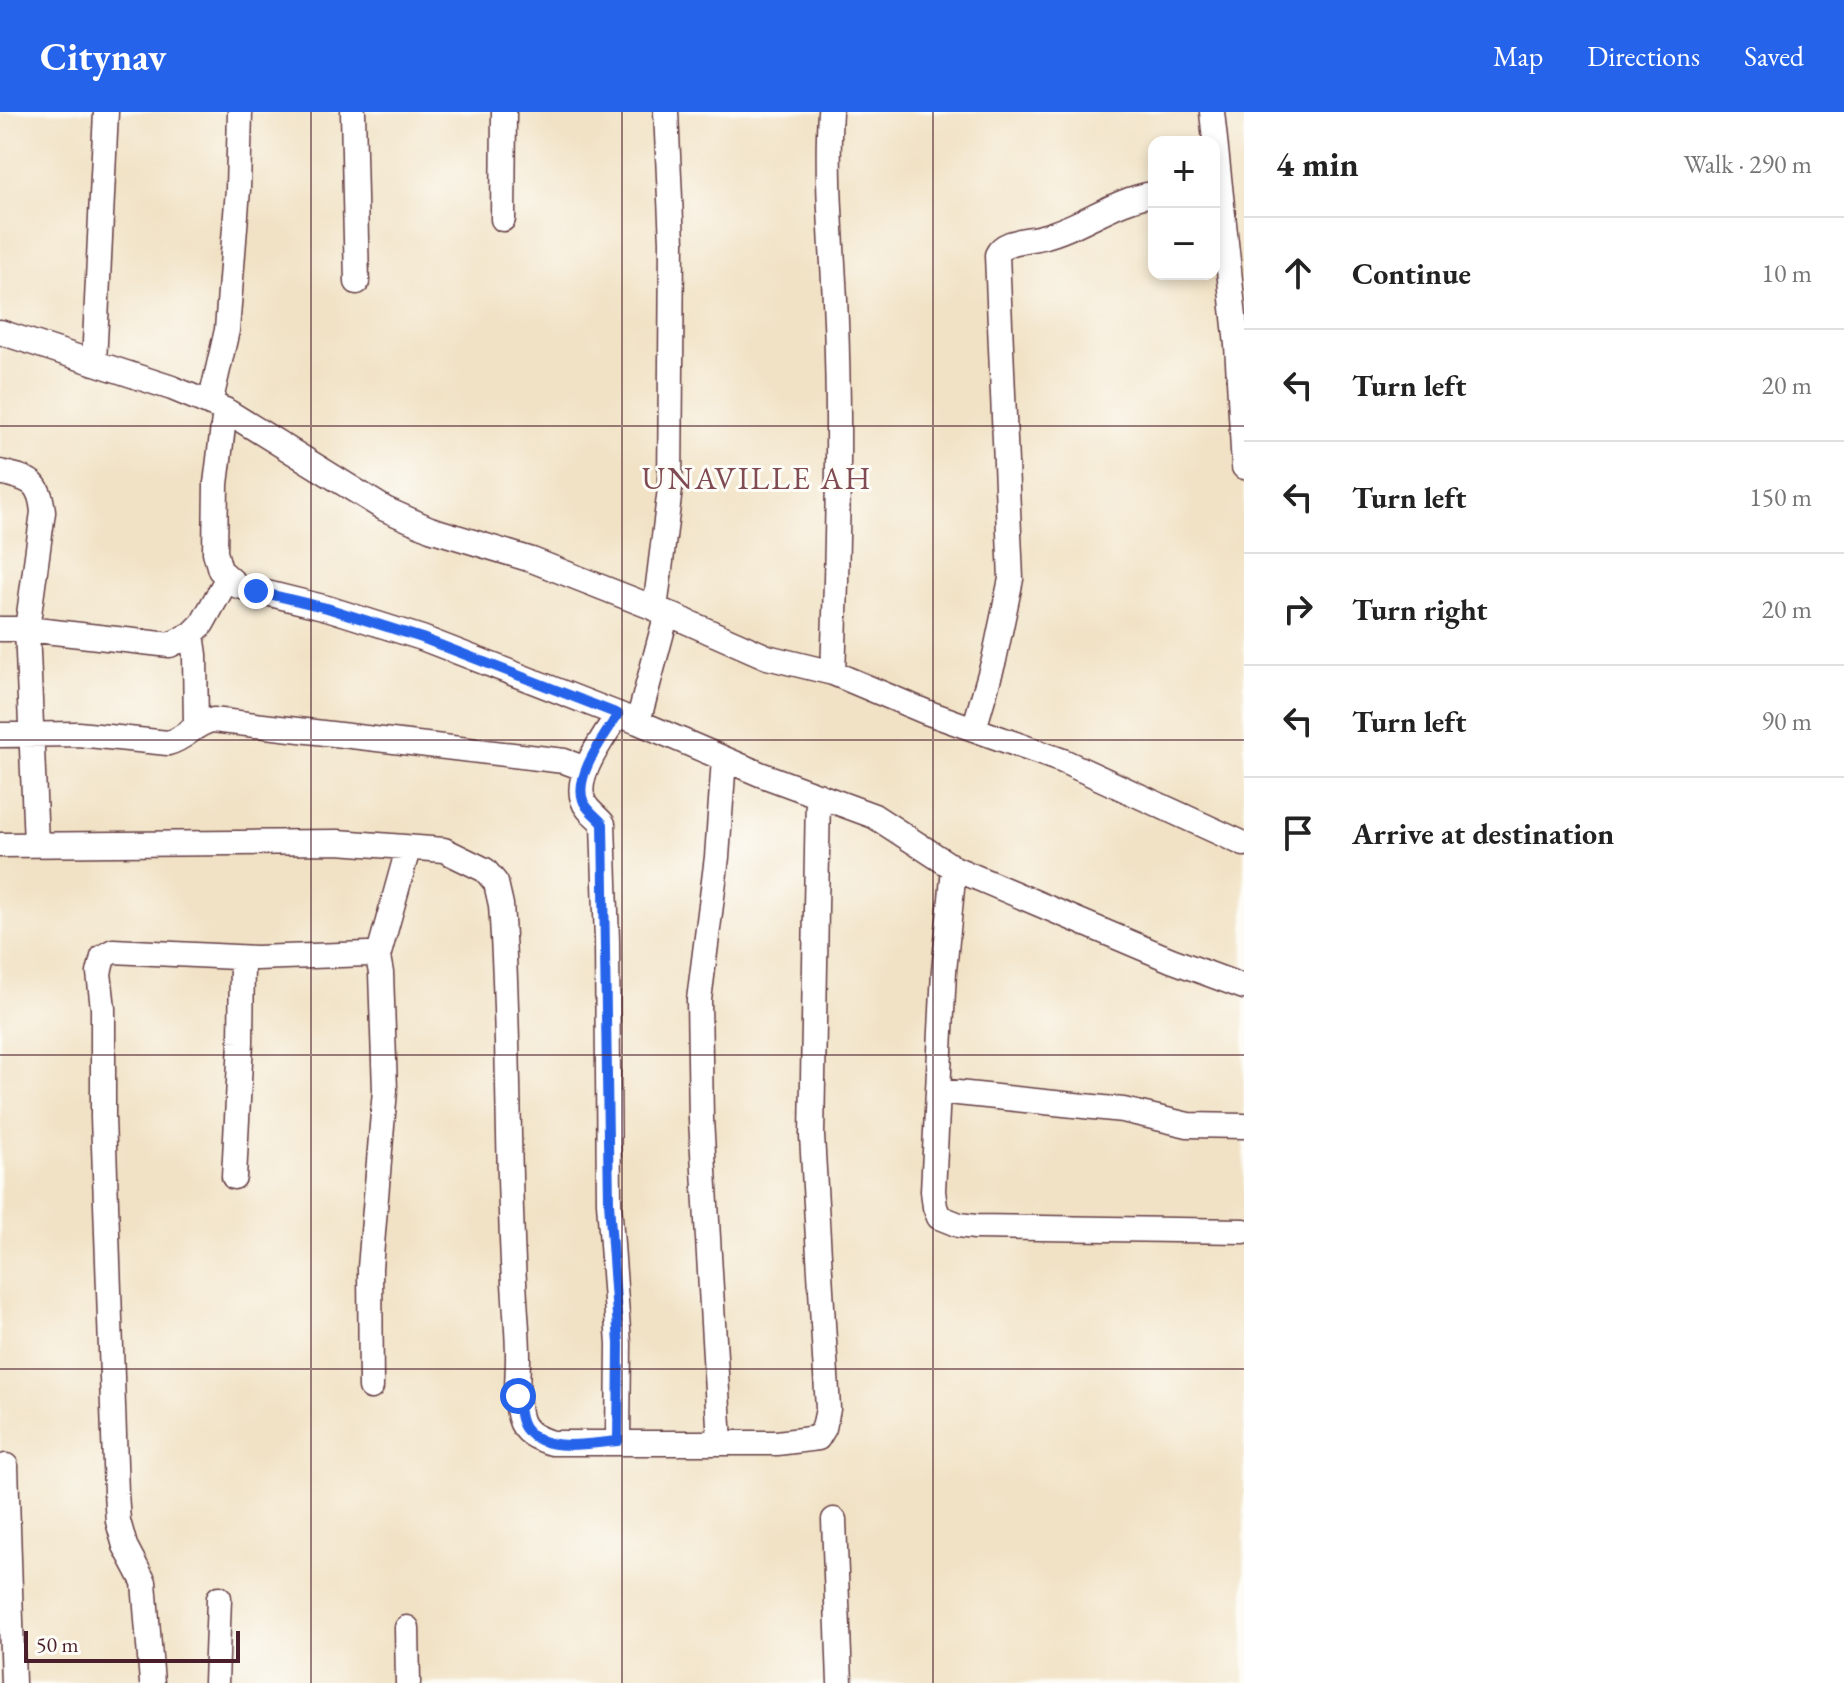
<!DOCTYPE html>
<html lang="en">
<head>
<meta charset="utf-8">
<style>
  :root { --surface:#fff; --page:#f2f2f2; --text:#222; --muted:#767676; --line:#e0e0e0; --accent:#2563eb }
  body { margin:0; font-family:"EB Garamond",serif; background:var(--page); color:var(--text) }
  .controls { position:absolute; right:24px; top:24px; display:grid; overflow:hidden; border-radius:16px; box-shadow:0 4px 12px #0003 }
  .controls button { width:72px; height:72px; display:grid; place-items:center; padding:0; border:0; border-bottom:2px solid var(--line); background:var(--surface); color:var(--text); font:40px sans-serif }
  .scale { position:absolute; left:24px; bottom:20px; width:216px; box-sizing:border-box; padding-left:8px; border:4px solid #4a1f2b; border-top:0; font-size:22px; line-height:28px; white-space:nowrap; color:#4a1f2b; -webkit-text-stroke:6px #fdfcf7; paint-order:stroke }
  .stop { position:absolute; width:24px; height:24px; margin:-18px; border:6px solid #2563eb; border-radius:50%; background:#fff }
  .stop.end { background:#2563eb; border-color:#fff; box-shadow:0 2px 8px #0008 }
  .list { margin:0; padding:0; list-style:none }
  h2 { display:flex; justify-content:space-between; align-items:center; height:104px; margin:0; padding:0 32px; font-size:34px }
  h2 small { font-size:26px; font-weight:400; color:var(--muted) }
  .list li { display:grid; grid-template-columns:52px 1fr auto; gap:24px; align-items:center; box-sizing:border-box; height:112px; padding:0 32px; border-top:2px solid var(--line) }
  .list b { display:block; font-size:30px; white-space:nowrap }
  .list em { font-size:26px; font-style:normal; color:var(--muted) }
  .icon { flex:none; width:44px; height:44px; fill:none; stroke:currentColor; stroke-width:2; stroke-linecap:round; stroke-linejoin:round }
  .map { position:relative; flex:none; width:1244px; height:1571px; overflow:hidden }
  header { display:flex; align-items:center; gap:48px; box-sizing:border-box; height:112px; padding:0 40px; background:var(--accent); color:#fff }
  header strong { font-size:38px }
  nav { display:flex; gap:44px; margin-inline-start:auto; font-size:28px }
  main { display:flex }
  aside { flex:1; background:var(--surface) }
  .map>svg:first-child { display:block }
</style>
</head>
<body>
<header>
<strong>Citynav</strong>
<nav><a>Map</a><a>Directions</a><a>Saved</a></nav>
</header>
<main>
<div class="map">
<svg width="1244" height="1571" viewBox="0 0 1244 1571">
  <rect width="100%" height="100%" fill="#fdfcf7"/>
  <filter id="ink" filterUnits="userSpaceOnUse"><feTurbulence type="fractalNoise" baseFrequency=".0125" numOctaves="2"/><feDisplacementMap in="SourceGraphic" scale="16" xChannelSelector="R" yChannelSelector="G"/><feConvolveMatrix kernelMatrix="1 2 1 2 8 2 1 2 1" color-interpolation-filters="sRGB"/></filter>
  <filter id="wash" filterUnits="userSpaceOnUse"><feTurbulence type="fractalNoise" baseFrequency=".006" numOctaves="4" result="noise"/><feDisplacementMap in="SourceGraphic" scale="32" xChannelSelector="R" yChannelSelector="G"/><feGaussianBlur stdDeviation="1.8" result="paint"/><feColorMatrix in="noise" values="0 0 0 0 0 0 0 0 0 0 0 0 0 0 0 0 0 1.4 0 .05"/><feComposite in="paint" operator="in"/></filter>
  <g filter="url(#wash)">
    <rect width="100%" height="100%" fill="#f1e2c5"/>
  </g>
  <g filter="url(#ink)">
    <g fill="none" stroke-linecap="round" stroke-linejoin="round">
      <defs>
        <path id="street" d="M353 0 357 170
          M830 0C825 82 836 162 837 244 840 350 837 455 833 561
          M1212 0 1237 233 1244 355
          M503 107 504 0
          M0 220 172 276 225 298 385 397 430 417 532 448 667 501 767 545 833 561 926 600 1063 649 1244 732
          M94 251 106 0
          M210 292 227 218 238 77 240 0
          M225 298 216 372 215 440 220 458 238 474 327 496 422 526 638 610 760 662 874 704 954 756 1171 848 1244 875
          M0 360C29 367 40 368 43 400L27 517 36 732
          M655 497 670 377 672 130 666 0
          M0 517H27L170 533 192 522 202 512 227 467
          M192 522 195 543 196 614
          M618 602C605 624 574 663 583 688 586 698 597 704 603 712L607 829 609 1090 619 1232 618 1329
          M638 610 667 501
          M974 617 994 548 1011 467 997 143C1004 128 1027 129 1042 125 1080 116 1115 87 1154 82
          M0 623 78 622 168 631C186 627 194 611 213 608L564 649 586 657
          M0 733 338 730 444 738 485 758 496 771 501 793C511 929 506 1066 516 1202 517 1216 518 1231 518 1245 518 1264 515 1287 520 1306 524 1321 538 1327 552 1331H777L818 1326 824 1316 828 1297 812 1024 818 683
          M954 756 944 859 933 1079 935 1095 939 1105 959 1113 975 1115 1244 1119
          M378 845 408 737
          M938 979 1123 998 1188 1013 1244 1014
          M234 1065 241 930 242 846
          M720 1330 701 1007 699 888 717 745 724 647
          M6 1354 13 1571
          M834 1408 840 1571
          M407 1516 408 1571
          M152 1571 144 1470 125 1434 118 1409 116 1381 103 1005V896L99 861 103 845 113 839 256 846 368 842 378 845 381 861 385 978 370 1156 371 1275
          M216 1571 219 1486"/>
      </defs>
      <use href="#street" stroke="#633c42" stroke-width="27"/>
      <use href="#street" stroke="#fff" stroke-width="24"/>
    </g>
  </g>
  <g fill="none" stroke-linecap="round" stroke-linejoin="round" filter="url(#ink)">
    <path stroke="#2563eb" stroke-width="10" d="M256 479 327 496 422 526 618 602C605 624 574 663 583 688 586 698 597 704 603 712L609 1090 619 1232 618 1329C591 1331 544 1342 525 1316 519 1307 519 1294 518 1284"/>
  </g>
  <path fill="none" stroke="#4a1f2b" stroke-width="2" stroke-opacity="0.55" d="M311 0V1571M622 0V1571M933 0V1571M0 314H1244M0 628H1244M0 943H1244M0 1257H1244"/>
  <g text-anchor="middle" dominant-baseline="central" stroke-width="6" stroke-linejoin="round" paint-order="stroke">
    <g font-size="32" letter-spacing="2" fill="#804b52" stroke="#fdfcf7">
      <text x="757" y="366">UNAVILLE AH</text>
    </g>
  </g>
</svg>
<div class="controls">
<button>+</button>
<button>−</button>
</div>
<div class="scale">50 m</div>
<div class="stop" style="left:518px;top:1284px"></div>
<div class="stop end" style="left:256px;top:479px"></div>
</div>
<aside>
<h2>4 min<small>Walk · 290 m</small></h2>
<ul class="list">
<li><svg class="icon" aria-label="ahead" viewBox="0 0 24 24"><path d="M12 20V5M6 11l6-6 6 6"/></svg><div><b>Continue</b></div><em>10 m</em></li>
<li><svg class="icon" aria-label="left" viewBox="0 0 24 24"><path d="M17 20v-9H6M10 6l-5 5 5 5"/></svg><div><b>Turn left</b></div><em>20 m</em></li>
<li><svg class="icon" aria-label="left" viewBox="0 0 24 24"><path d="M17 20v-9H6M10 6l-5 5 5 5"/></svg><div><b>Turn left</b></div><em>150 m</em></li>
<li><svg class="icon" aria-label="right" viewBox="0 0 24 24"><path d="M7 20v-9h11M14 6l5 5-5 5"/></svg><div><b>Turn right</b></div><em>20 m</em></li>
<li><svg class="icon" aria-label="left" viewBox="0 0 24 24"><path d="M17 20v-9H6M10 6l-5 5 5 5"/></svg><div><b>Turn left</b></div><em>90 m</em></li>
<li><svg class="icon" aria-label="arrive" viewBox="0 0 24 24"><path d="M6 21V4h12l-3 4 3 4H6"/></svg><div><b>Arrive at destination</b></div></li>
</ul>
</aside>
</main>
</body>
</html>
